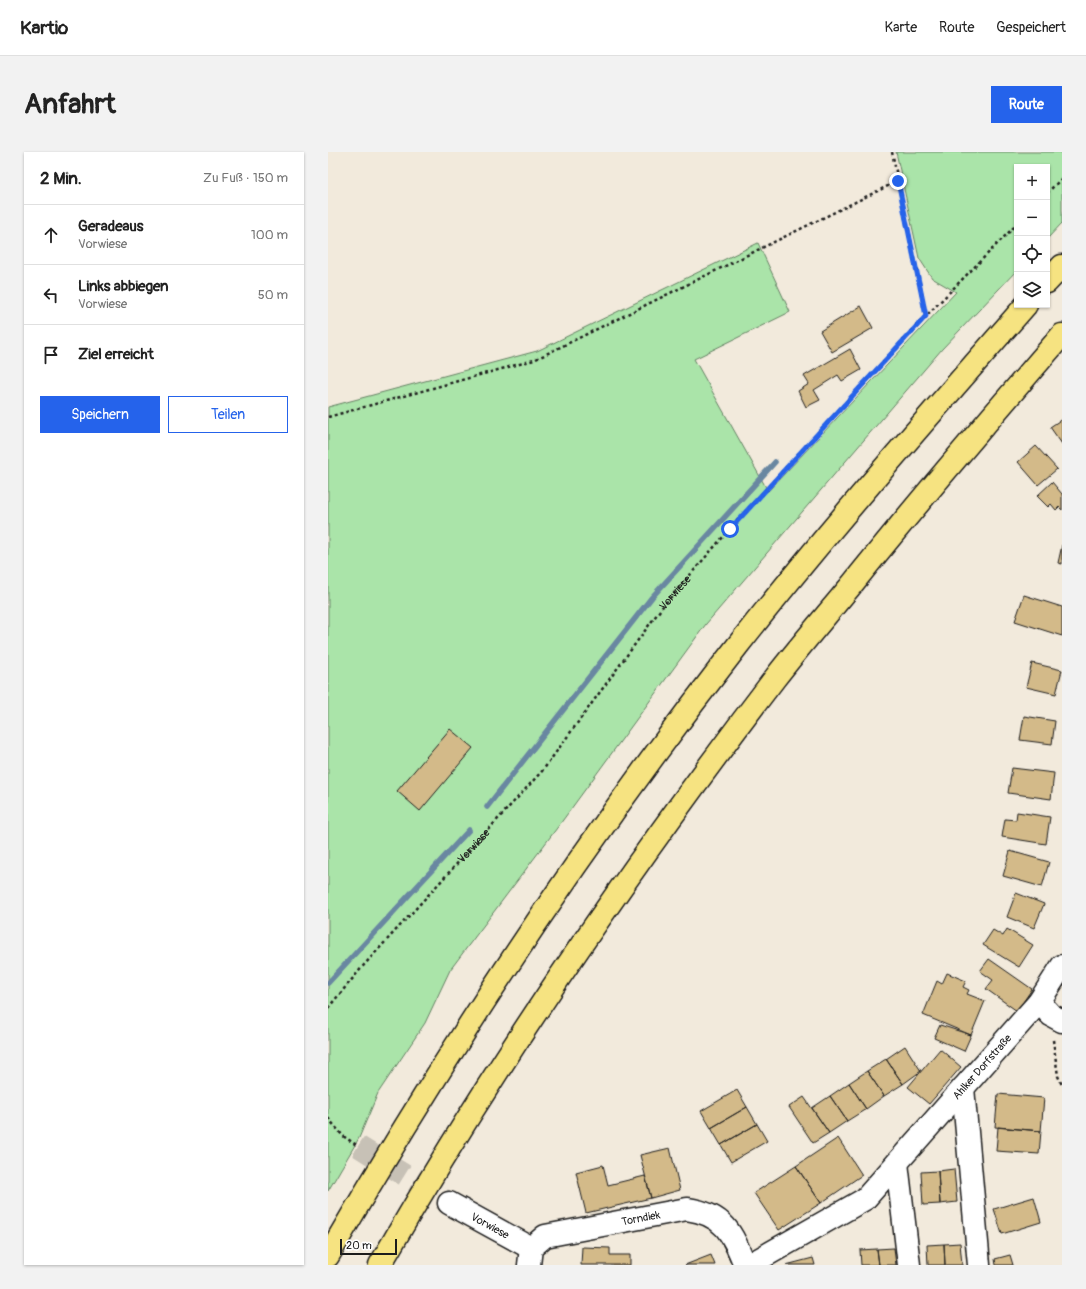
<!DOCTYPE html>
<html lang="de">
<head>
<meta charset="utf-8">
<style>
  :root { --surface:#fff; --page:#f2f2f2; --text:#222; --muted:#767676; --line:#e0e0e0; --accent:#2563eb }
  body { margin:0; font-family:Pangolin,sans-serif; background:var(--page); color:var(--text) }
  .controls { position:absolute; right:12px; top:12px; display:grid; overflow:hidden; border-radius:0px; box-shadow:0 1px 3px #0004 }
  .controls button { width:36px; height:36px; display:grid; place-items:center; padding:0; border:0; border-bottom:1px solid var(--line); background:var(--surface); color:var(--text); font:20px sans-serif }
  .scale { position:absolute; left:12px; bottom:10px; width:57px; box-sizing:border-box; padding-left:4px; border:2px solid #1c1c1c; border-top:0; font-size:11px; line-height:14px; white-space:nowrap; color:#1c1c1c; -webkit-text-stroke:3px #fff; paint-order:stroke }
  .stop { position:absolute; width:12px; height:12px; margin:-9px; border:3px solid #2563eb; border-radius:50%; background:#fff }
  .stop.end { background:#2563eb; border-color:#fff; box-shadow:0 1px 4px #0008 }
  .list { margin:0; padding:0; list-style:none }
  h2 { display:flex; justify-content:space-between; align-items:center; height:52px; margin:0; padding:0 16px; font-size:17px }
  h2 small { font-size:13px; font-weight:400; color:var(--muted) }
  .list li { display:grid; grid-template-columns:26px 1fr auto; gap:12px; align-items:center; box-sizing:border-box; height:60px; padding:0 16px; border-top:1px solid var(--line) }
  .list b { display:block; font-size:15px; white-space:nowrap }
  .list p { margin:0; font-size:13px; white-space:nowrap; color:var(--muted) }
  .list em { font-size:13px; font-style:normal; color:var(--muted) }
  .actions { display:flex; gap:8px; padding:12px 16px }
  .actions a { flex:1; padding:9px 0; border:1px solid var(--accent); border-radius:0px; text-align:center; font-size:14px; color:var(--accent) }
  .actions .main { background:var(--accent); color:#fff }
  .icon { flex:none; width:22px; height:22px; fill:none; stroke:currentColor; stroke-width:2; stroke-linecap:round; stroke-linejoin:round }
  .map { position:relative; flex:none; width:734px; height:1113px; overflow:hidden; border-radius:0px }
  header { display:flex; align-items:center; gap:24px; box-sizing:border-box; height:56px; padding:0 20px; background:var(--surface); border-bottom:1px solid var(--line) }
  header strong { font-size:19px }
  nav { display:flex; gap:22px; margin-inline-start:auto; font-size:14px }
  .intro { display:flex; align-items:center; justify-content:space-between; box-sizing:border-box; height:96px; padding:0 24px }
  h1 { margin:0; font-size:28px }
  .button { padding:10px 18px; border-radius:0px; background:var(--accent); color:#fff; font-size:14px; font-weight:700 }
  main { display:flex; gap:24px; padding:0 24px }
  aside { flex:1; background:var(--surface); border-radius:0px; box-shadow:0 1px 3px #0004 }
  .map>svg:first-child { display:block }
</style>
</head>
<body>
<header>
<strong>Kartio</strong>
<nav><a>Karte</a><a>Route</a><a>Gespeichert</a></nav>
</header>
<div class="intro"><h1>Anfahrt</h1><a class="button">Route</a></div>
<main>
<aside>
<h2>2 Min.<small>Zu Fuß · 150 m</small></h2>
<ul class="list">
<li><svg class="icon" aria-label="ahead" viewBox="0 0 24 24"><path d="M12 20V5M6 11l6-6 6 6"/></svg><div><b>Geradeaus</b><p>Vorwiese</p></div><em>100 m</em></li>
<li><svg class="icon" aria-label="left" viewBox="0 0 24 24"><path d="M17 20v-9H6M10 6l-5 5 5 5"/></svg><div><b>Links abbiegen</b><p>Vorwiese</p></div><em>50 m</em></li>
<li><svg class="icon" aria-label="arrive" viewBox="0 0 24 24"><path d="M6 21V4h12l-3 4 3 4H6"/></svg><div><b>Ziel erreicht</b></div></li>
</ul>
<div class="actions"><a class="main">Speichern</a><a>Teilen</a></div>
</aside>
<div class="map">
<svg width="734" height="1113" viewBox="0 0 734 1113">
  <rect width="100%" height="100%" fill="#f2eadc"/>
  <filter id="ink" filterUnits="userSpaceOnUse"><feTurbulence type="fractalNoise" baseFrequency=".025" numOctaves="2"/><feDisplacementMap in="SourceGraphic" scale="8" xChannelSelector="R" yChannelSelector="G"/><feConvolveMatrix kernelMatrix="1 2 1 2 8 2 1 2 1" color-interpolation-filters="sRGB"/></filter>
  <g filter="url(#ink)">
    <path fill="#aae4a9" stroke="#638062" d="M568 0H734V71L719 87V15H689V118L614 197 378 472 232 672 122 818 97 871 50 941 31 986 0 1039V255L209 199 430 91 462 160 366 207 440 339 628 140 604 126 591 106Z"/>
    <g fill="none" stroke-linecap="round" stroke-linejoin="round">
      <path stroke="#6987a1" stroke-width="5.5" d="M159 655 324 445 447 310
        M0 831 141 678"/>
    </g>
    <path fill="#d3ba89" stroke="#1c1c1c" d="M533 154 545 176 504 200 492 179Z
      M522 197 533 218 514 229 510 223 486 238 492 248 478 255 470 239 481 232 476 224Z
      M734 267V292L722 275Z
      M708 294 729 317 710 333 690 310Z
      M724 330 734 342V358L731 355 728 358 723 352 720 355 709 344Z
      M734 393V412L730 411Z
      M696 443 734 455V484L687 469Z
      M704 511 734 518 728 542 698 535Z
      M696 564 727 569 724 592 692 588Z
      M122 577 145 596 92 659 69 639Z
      M684 616 726 621 723 647 680 641Z
      M689 660 722 665 718 692 674 685 677 667 688 668Z
      M682 699 721 710 714 735 675 724Z
      M688 741 716 752 706 776 679 765Z
      M679 777 705 793 691 815 655 793 665 778 675 784Z
      M661 807 704 837 689 859 658 837 665 828 652 819Z
      M619 821 638 829 635 835 641 838 639 842 657 849 643 883 595 863 609 829 614 832Z
      M612 873 643 883 636 899 606 886Z
      M577 894 593 919 575 932 558 907Z
      M612 897 633 915 601 952 580 935Z
      M558 907 575 932 556 944 539 919Z
      M539 919 556 944 538 957 521 931Z
      M521 931 538 957 519 969 502 944Z
      M409 938 419 955 383 976 373 959Z
      M670 942 716 946 713 979 667 975Z
      M502 944 519 969 501 981 484 956Z
      M476 945 501 981 485 991 461 955Z
      M419 955 429 972 393 993 383 976Z
      M429 972 439 989 403 1010 393 993Z
      M670 975 713 979 711 1002 668 999Z
      M510 986 534 1023 493 1051 468 1014Z
      M342 996 352 1038 323 1046 312 1003Z
      M275 1013 280 1033 317 1024 323 1046 258 1061 248 1020Z
      M468 1014 493 1051 451 1078 426 1041Z
      M626 1017 629 1050 612 1052 610 1019Z
      M610 1019 612 1052 595 1053 593 1020Z
      M706 1045 713 1070 674 1082 666 1057Z
      M632 1091 634 1113H617L616 1092Z
      M616 1092 617 1113H600L599 1093Z
      M254 1095 282 1096V1103H302V1113H253Z
      M566 1096 568 1113H551L549 1097Z
      M549 1097 551 1113H533L532 1098Z
      M383 1103 387 1113H357Z
      M682 1103 685 1113H668L667 1107Z
      M485 1106 487 1113H458Z"/>
    <g fill="none" stroke-linecap="round" stroke-linejoin="round">
      <path stroke="#c7c1b6" stroke-width="22" stroke-dasharray="22 11" stroke-linecap="butt" d="M30 994 121 1051"/>
      <defs>
        <g id="minor">
          <path d="M711 850 723 863 734 869"/>
          <path d="M635 936 651 1113"/>
          <path d="M569 1011 581 1113"/>
          <path id="s2" d="M121 1051 203 1096"/>
          <path id="s3" d="M201 1113 203 1096 217 1084 359 1057C396 1062 404 1081 417 1113"/>
          <path id="s4" d="M421 1113 537 1047 711 850 734 814"/>
        </g>
        <path id="highway" d="M719 130 734 114
          M0 1104C123 892 259 686 410 493 502 376 600 265 698 153
          M52 1113C169 908 304 713 447 526 471 495 496 466 521 436 590 350 662 266 734 183"/>
      </defs>
      <use href="#minor" stroke="#1c1c1c" stroke-width="25"/>
      <use href="#highway" stroke="#1c1c1c" stroke-width="25"/>
      <g stroke="#1c1c1c" stroke-width="2.5" stroke-dasharray="3 3" stroke-linecap="butt">
        <path d="M564 0 598 164"/>
        <path d="M719 41 734 26"/>
        <path d="M0 265 206 208 570 29"/>
        <path id="s1" d="M0 856 36 813 215 618 335 454 402 377 598 164 689 72"/>
        <path d="M725 888 730 924 734 933"/>
        <path d="M0 966 15 984 30 994"/>
      </g>
      <use href="#minor" stroke="#fff" stroke-width="22"/>
      <use href="#highway" stroke="#f6e381" stroke-width="22"/>
    </g>
  </g>
  <g fill="none" stroke-linecap="round" stroke-linejoin="round" filter="url(#ink)">
    <path stroke="#2563eb" stroke-width="5" d="M402 377 598 164 570 29"/>
  </g>
  <g text-anchor="middle" dominant-baseline="central" stroke-width="3.5" stroke-linejoin="round" paint-order="stroke">
    <g font-size="11" fill="#1c1c1c" stroke="#fff">
      <text stroke="none"><textPath href="#s1" startOffset="542">Vorwiese</textPath></text>
      <text stroke="none"><textPath href="#s1" startOffset="218">Vorwiese</textPath></text>
      <text stroke="none"><textPath href="#s4" startOffset="310">Ahlker Dorfstraße</textPath></text>
      <text stroke="none"><textPath href="#s3" startOffset="133">Torndiek</textPath></text>
      <text stroke="none"><textPath href="#s2" startOffset="47">Vorwiese</textPath></text>
    </g>
  </g>
</svg>
<div class="controls">
<button>+</button>
<button>−</button>
<button><svg class="icon" aria-label="locate" viewBox="0 0 24 24"><circle cx="12" cy="12" r="6"/><path d="M12 2v4M12 18v4M2 12h4M18 12h4"/></svg></button>
<button><svg class="icon" aria-label="layers" viewBox="0 0 24 24"><path d="M12 4l9 5-9 5-9-5zM3 14l9 5 9-5"/></svg></button>
</div>
<div class="scale">20 m</div>
<div class="stop" style="left:402px;top:377px"></div>
<div class="stop end" style="left:570px;top:29px"></div>
</div>
</main>
</body>
</html>
